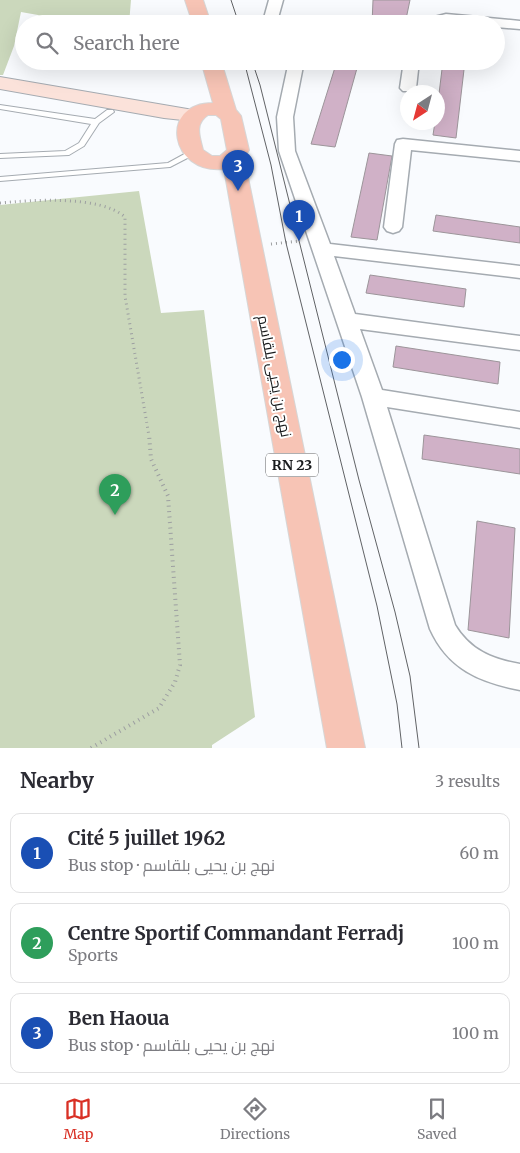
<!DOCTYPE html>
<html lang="en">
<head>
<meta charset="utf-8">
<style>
  :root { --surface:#fff; --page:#f7f7f7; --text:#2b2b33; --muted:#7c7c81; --line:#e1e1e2; --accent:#d93025 }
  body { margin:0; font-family:Merriweather,Cairo,serif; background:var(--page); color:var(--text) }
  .compass { position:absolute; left:400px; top:85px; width:45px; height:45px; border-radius:50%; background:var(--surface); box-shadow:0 5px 20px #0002; rotate:216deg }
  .you { position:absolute; left:341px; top:359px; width:18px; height:18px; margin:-12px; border:4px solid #fff; border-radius:50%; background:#1a73e8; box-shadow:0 0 0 8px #1a73e833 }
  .badge { display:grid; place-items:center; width:32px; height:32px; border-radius:50%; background:var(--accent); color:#fff; font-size:16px; font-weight:700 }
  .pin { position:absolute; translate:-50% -41px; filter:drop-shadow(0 1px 2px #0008) }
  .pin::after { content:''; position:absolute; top:26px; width:18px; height:15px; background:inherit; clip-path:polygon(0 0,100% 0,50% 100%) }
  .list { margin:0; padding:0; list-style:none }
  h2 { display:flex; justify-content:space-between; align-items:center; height:65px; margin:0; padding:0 20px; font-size:21px }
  h2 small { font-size:16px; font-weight:400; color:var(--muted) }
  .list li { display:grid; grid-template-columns:32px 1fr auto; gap:15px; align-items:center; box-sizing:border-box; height:80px; margin:0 10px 10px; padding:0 10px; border:1px solid var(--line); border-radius:10px }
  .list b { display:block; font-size:19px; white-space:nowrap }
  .list p { margin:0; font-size:16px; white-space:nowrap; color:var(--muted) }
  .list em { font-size:16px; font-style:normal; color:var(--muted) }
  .icon { flex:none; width:28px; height:28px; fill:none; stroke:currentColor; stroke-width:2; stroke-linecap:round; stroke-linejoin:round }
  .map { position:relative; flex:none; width:520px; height:748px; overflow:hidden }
  .search { position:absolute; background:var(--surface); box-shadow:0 5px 20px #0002; left:15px; right:15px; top:15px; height:55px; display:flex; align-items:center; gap:12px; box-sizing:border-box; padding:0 18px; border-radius:28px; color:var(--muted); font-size:19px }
  .sheet { height:335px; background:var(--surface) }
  nav { display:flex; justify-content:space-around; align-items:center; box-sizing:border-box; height:70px; border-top:1px solid var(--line); background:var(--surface); font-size:14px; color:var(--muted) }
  nav a { display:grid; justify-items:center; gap:2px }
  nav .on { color:var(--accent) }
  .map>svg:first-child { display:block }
</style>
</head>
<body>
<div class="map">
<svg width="520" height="748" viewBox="0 0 520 748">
  <rect width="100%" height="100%" fill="#f9fbfe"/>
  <path fill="#cbd8bc" d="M0 0H131L129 24H46L38 15 21 12 14 46 3 75H0Z
    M139 191 161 313 204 310 255 717 212 745V748H0V205Z"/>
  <path fill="#d0b1c7" stroke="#9c959a" d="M373 0H410L405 24H372Z
    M337 61H359L335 147 311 144Z
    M443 61H465L456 138 433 135 435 122H438V102Z
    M369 153 392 156 377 240 351 237Z
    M436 215 520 227V243L433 231Z
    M370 275 466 289 464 307 366 293Z
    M396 346 500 362 498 384 393 367Z
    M424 435 520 449V474L422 459Z
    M477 521 515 528 509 638 468 630Z"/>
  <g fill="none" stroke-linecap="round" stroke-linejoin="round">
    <defs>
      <path id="service" d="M0 105 95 119 107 110H113L114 112 99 123 84 146 69 155 0 158V154L65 151 79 143 91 124 0 109Z
        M190 151H193L197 153 170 167 0 181V177L168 163Z"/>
      <path id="minor" d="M269 0H283L278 18 282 24H268L264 18Z
        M446 14 520 21V29L496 27V24H417L419 21Z
        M289 61H304L293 117 295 151 330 244 520 266V278L334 256 355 314 520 336V350L360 329 382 390 520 412V428L387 407 455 625C470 650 492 659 520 664V690C479 682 448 669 430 629L362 397 279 151 277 117Z
        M404 61H419L416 88 413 91H403L400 88Z
        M403 139 520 151V161L411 150 402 227 399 231 393 233 387 231 384 227 395 144 397 140Z"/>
      <path id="secondary" d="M0 77 199 111 202 115 199 119 192 121 164 118 0 89Z"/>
      <path id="primary" d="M185 0H203L211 24H193Z
        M201 61H221L236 110 241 116 249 150 244 158 365 748H327L224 169C170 175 158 103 213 103ZM208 115H216L221 119 227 150 220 156H212L203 150C200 137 194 124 208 115Z"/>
    </defs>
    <use href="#service" stroke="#a5abb1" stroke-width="2"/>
    <use href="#minor" stroke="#a5abb1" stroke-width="3"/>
    <use href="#secondary" stroke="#a5abb1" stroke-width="2"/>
    <use href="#primary" stroke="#d6d6d6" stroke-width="2"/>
    <path stroke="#9d9fa1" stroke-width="3" stroke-dasharray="1 4" stroke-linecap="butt" d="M0 203C32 200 100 195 125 217V296L149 436
      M271 244 300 241"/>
    <path stroke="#9d9fa1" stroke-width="4" stroke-dasharray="1 4.5" stroke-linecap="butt" d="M91 748 159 708 175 682 180 665 168 496 151 459 149 434"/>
    <use href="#service" fill="#fff" fill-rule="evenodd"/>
    <use href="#minor" fill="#fff" fill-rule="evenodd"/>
    <use href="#secondary" fill="#fbe2da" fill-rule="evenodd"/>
    <use href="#primary" fill="#f7c4b5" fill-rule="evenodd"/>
    <path stroke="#606265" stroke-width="1" d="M231 0 239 24
      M244 61 271 165 286 243 377 606 397 704 402 748
      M252 61 260 85 359 480 395 612 410 676 419 748"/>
  </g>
  <g text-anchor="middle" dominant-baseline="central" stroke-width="4" stroke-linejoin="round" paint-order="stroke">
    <rect fill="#fff" stroke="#5e5f61" stroke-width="1" x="266" y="453.5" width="52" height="23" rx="4"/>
    <g font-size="14" font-weight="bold" fill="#191b1d">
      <text x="292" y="465">RN 23</text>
    </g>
    <g font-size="15" fill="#191b1d" stroke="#fff">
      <text transform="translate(275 376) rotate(79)">نهج بن يحيى بلقاسم</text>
    </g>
  </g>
</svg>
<svg class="compass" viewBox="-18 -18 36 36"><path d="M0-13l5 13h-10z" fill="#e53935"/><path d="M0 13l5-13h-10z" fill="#7c7c81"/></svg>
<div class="you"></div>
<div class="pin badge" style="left:299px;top:241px;background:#1a4fb4">1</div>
<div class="pin badge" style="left:115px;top:515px;background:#2e9e5b">2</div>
<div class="pin badge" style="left:238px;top:191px;background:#1a4fb4">3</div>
<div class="search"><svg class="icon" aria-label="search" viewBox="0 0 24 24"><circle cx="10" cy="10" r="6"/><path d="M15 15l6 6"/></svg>Search here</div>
</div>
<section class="sheet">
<h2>Nearby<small>3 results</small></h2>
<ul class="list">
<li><span class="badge" style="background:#1a4fb4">1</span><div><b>Cité 5 juillet 1962</b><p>Bus stop · نهج بن يحيى بلقاسم</p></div><em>60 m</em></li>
<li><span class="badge" style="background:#2e9e5b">2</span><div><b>Centre Sportif Commandant Ferradj</b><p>Sports</p></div><em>100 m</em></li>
<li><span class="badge" style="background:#1a4fb4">3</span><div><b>Ben Haoua</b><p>Bus stop · نهج بن يحيى بلقاسم</p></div><em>100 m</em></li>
</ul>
</section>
<nav>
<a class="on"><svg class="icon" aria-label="map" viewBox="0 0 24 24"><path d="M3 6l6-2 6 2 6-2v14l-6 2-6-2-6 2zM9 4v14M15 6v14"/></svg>Map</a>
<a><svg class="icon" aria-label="directions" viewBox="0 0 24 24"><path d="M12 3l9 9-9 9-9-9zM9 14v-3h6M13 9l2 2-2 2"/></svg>Directions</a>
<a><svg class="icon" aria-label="saved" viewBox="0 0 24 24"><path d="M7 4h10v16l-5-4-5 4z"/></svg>Saved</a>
</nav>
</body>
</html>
